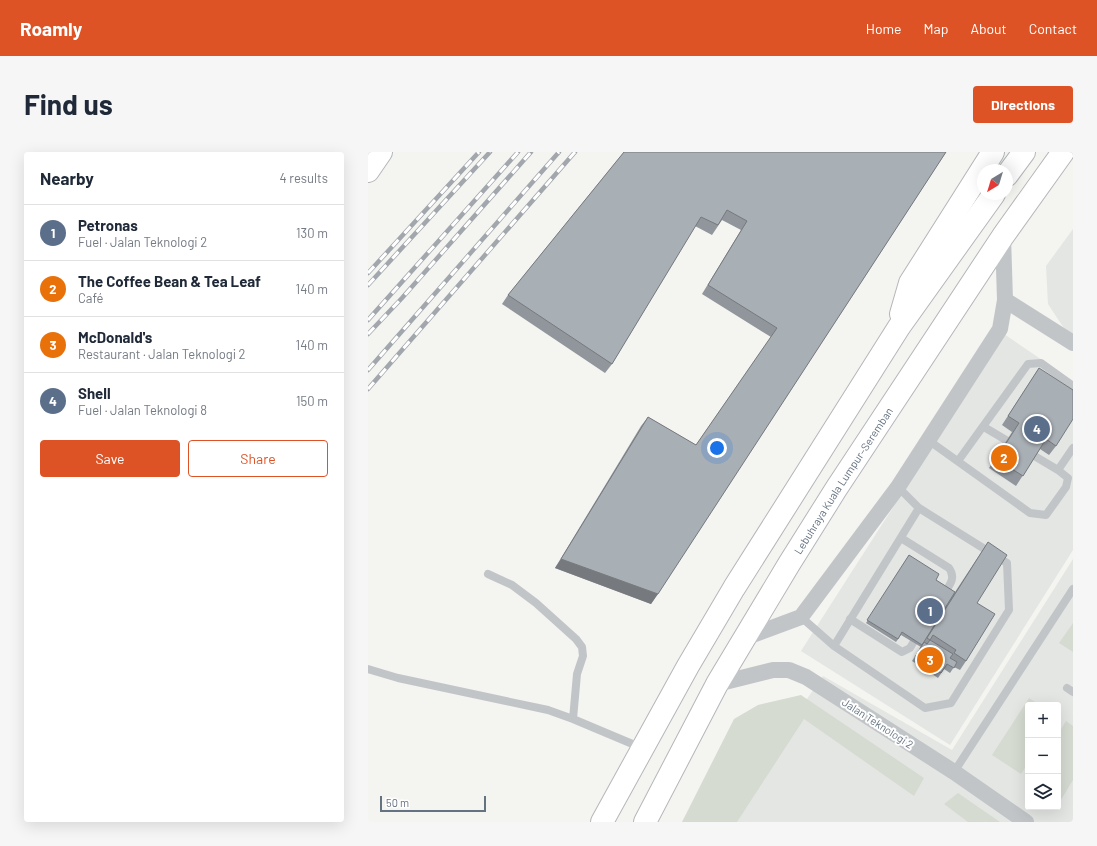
<!DOCTYPE html>
<html lang="en">
<head>
<meta charset="utf-8">
<style>
  :root { --surface:#fff; --page:#f6f6f7; --text:#1f2937; --muted:#747a83; --line:#e0e1e3; --accent:#de5326 }
  body { margin:0; font-family:Barlow,sans-serif; background:var(--page); color:var(--text) }
  .controls { position:absolute; right:12px; bottom:12px; display:grid; overflow:hidden; border-radius:4px; box-shadow:0 4px 16px #0002 }
  .controls button { width:36px; height:36px; display:grid; place-items:center; padding:0; border:0; border-bottom:1px solid var(--line); background:var(--surface); color:var(--text); font:20px sans-serif }
  .compass { position:absolute; left:609px; top:12px; width:36px; height:36px; border-radius:50%; background:var(--surface); box-shadow:0 4px 16px #0002; rotate:218deg }
  .scale { position:absolute; left:12px; bottom:10px; width:106px; box-sizing:border-box; padding-left:4px; border:2px solid #647381; border-top:0; font-size:11px; line-height:14px; white-space:nowrap; color:#647381; -webkit-text-stroke:3px #fff; paint-order:stroke }
  .you { position:absolute; left:349px; top:296px; width:14px; height:14px; margin:-10px; border:3px solid #fff; border-radius:50%; background:#1a73e8; box-shadow:0 0 0 6px #1a73e833 }
  .badge { display:grid; place-items:center; width:26px; height:26px; border-radius:50%; background:var(--accent); color:#fff; font-size:13px; font-weight:700 }
  .pin { position:absolute; translate:-50% -50%; border:2px solid #fff; box-shadow:0 1px 4px #0006 }
  .list { margin:0; padding:0; list-style:none }
  h2 { display:flex; justify-content:space-between; align-items:center; height:52px; margin:0; padding:0 16px; font-size:17px }
  h2 small { font-size:13px; font-weight:400; color:var(--muted) }
  .list li { display:grid; grid-template-columns:26px 1fr auto; gap:12px; align-items:center; box-sizing:border-box; height:56px; padding:0 16px; border-top:1px solid var(--line) }
  .list b { display:block; font-size:15px; white-space:nowrap }
  .list p { margin:0; font-size:13px; white-space:nowrap; color:var(--muted) }
  .list em { font-size:13px; font-style:normal; color:var(--muted) }
  .actions { display:flex; gap:8px; padding:12px 16px }
  .actions a { flex:1; padding:9px 0; border:1px solid var(--accent); border-radius:4px; text-align:center; font-size:14px; color:var(--accent) }
  .actions .main { background:var(--accent); color:#fff }
  .icon { flex:none; width:22px; height:22px; fill:none; stroke:currentColor; stroke-width:2; stroke-linecap:round; stroke-linejoin:round }
  .map { position:relative; flex:none; width:705px; height:670px; overflow:hidden; border-radius:4px }
  header { display:flex; align-items:center; gap:24px; box-sizing:border-box; height:56px; padding:0 20px; background:var(--accent); color:#fff }
  header strong { font-size:19px }
  nav { display:flex; gap:22px; margin-inline-start:auto; font-size:14px }
  .intro { display:flex; align-items:center; justify-content:space-between; box-sizing:border-box; height:96px; padding:0 24px }
  h1 { margin:0; font-size:28px }
  .button { padding:10px 18px; border-radius:4px; background:var(--accent); color:#fff; font-size:14px; font-weight:700 }
  main { display:flex; gap:24px; padding:0 24px }
  aside { flex:1; background:var(--surface); border-radius:4px; box-shadow:0 4px 16px #0002 }
  .map>svg:first-child { display:block }
</style>
</head>
<body>
<header>
<strong>Roamly</strong>
<nav><a>Home</a><a>Map</a><a>About</a><a>Contact</a></nav>
</header>
<div class="intro"><h1>Find us</h1><a class="button">Directions</a></div>
<main>
<aside>
<h2>Nearby<small>4 results</small></h2>
<ul class="list">
<li><span class="badge" style="background:#5c6f8a">1</span><div><b>Petronas</b><p>Fuel · Jalan Teknologi 2</p></div><em>130 m</em></li>
<li><span class="badge" style="background:#e8710a">2</span><div><b>The Coffee Bean &amp; Tea Leaf</b><p>Café</p></div><em>140 m</em></li>
<li><span class="badge" style="background:#e8710a">3</span><div><b>McDonald's</b><p>Restaurant · Jalan Teknologi 2</p></div><em>140 m</em></li>
<li><span class="badge" style="background:#5c6f8a">4</span><div><b>Shell</b><p>Fuel · Jalan Teknologi 8</p></div><em>150 m</em></li>
</ul>
<div class="actions"><a class="main">Save</a><a>Share</a></div>
</aside>
<div class="map">
<svg width="705" height="670" viewBox="0 0 705 670">
  <rect width="100%" height="100%" fill="#f4f4f0"/>
  <path fill="#e4e6e4" fill-rule="evenodd" d="M705 77V190L680 152 678 114Z
    M636 182 705 229V398L582 593 433 499Z
    M705 407V670H353L455 524 584 598ZM660 553H690V655H660Z"/>
  <path fill="#d5dbd1" d="M705 471V500L691 491Z
    M433 543 556 626 546 644 436 567 369 670H314L366 567 390 553Z
    M661 546 672 553H660V611L653 622 624 603Z
    M698 569 705 574V628L690 653V582Z
    M590 641 632 670H600L576 652Z"/>
  <g fill="none" stroke-linecap="round" stroke-linejoin="round">
    <defs>
      <g id="highway">
        <path d="M0 19 13 0"/>
        <path d="M639 23 656 0"/>
        <path d="M533 162 542 131 625 0"/>
        <path d="M234 670 320 514 366 436 531 175 626 42"/>
        <path id="s1" d="M277 670 349 532 421 412 468 337 635 84 695 0"/>
      </g>
    </defs>
    <use href="#highway" stroke="#b4b7ba" stroke-width="24"/>
    <path stroke="#c2c5c8" stroke-width="8" d="M616 275 648 294
      M560 288 662 361 678 363 698 335 700 326 690 318 705 296
      M658 299 690 318
      M590 309 660 212 673 211 705 234
      M530 335 551 356
      M533 386 581 416C589 427 580 435 574 444
      M120 422 144 433 168 451 208 487 214 495 215 504 209 522 205 567
      M433 465 466 494 557 556 583 551 641 458 639 411 551 356 466 494
      M482 467 534 500 542 496 551 481
      M0 517 30 526 180 558 205 567 274 596
      M699 536 705 540
      M586 620 705 437"/>
    <path stroke="#c2c5c8" stroke-width="16" d="M637 148 705 191
      M374 487 433 465 530 335 632 177 637 148 635 84
      M349 532 405 518H421L438 525 586 620 658 670"/>
    <use href="#highway" stroke="#fff" stroke-width="22"/>
    <defs>
      <path id="rail" d="M0 121 111 0
        M0 133 122 0
        M0 168 150 0
        M0 182 34 146 163 0
        M0 218 191 0
        M0 237 207 0"/>
    </defs>
    <use href="#rail" stroke="#a2a7ad" stroke-width="4.5"/>
    <use href="#rail" stroke="#fff" stroke-width="3" stroke-dasharray="9" stroke-linecap="butt"/>
  </g>
  <path fill="#90969c" d="M256 0H578L283 452 187 416 273 274 280 265 328 293 403 185 334 142 373 78 354 68 344 83 327 74 244 212 237 221 134 152 140 143Z
    M671 216 688 294 681 303 672 297 648 334 621 316 644 280 634 273Z
    M620 390 598 509 592 518 586 515 582 521 576 517 570 526 544 509 553 495 533 483 528 490 498 471 541 403 568 428 587 440Z"/>
  <path fill="#767a7f" d="M193 407 290 442 283 452 187 416Z"/>
  <path fill="#a8afb5" stroke="#767a7f" d="M256 0H578L290 442 193 407 280 265 328 293 409 176 340 133 379 69 359 58 350 73 333 65 244 212 140 143Z
    M671 216 705 238V267L688 294 678 287 655 324 628 307 651 271 640 264Z
    M620 390 639 403 609 451 627 462 598 509 586 501 588 498 565 483 562 488 559 486Z
    M541 403 571 422 568 428 587 440 554 493 534 480 530 487 499 468Z
    M562 488 585 502 582 506 589 510 586 516 579 512 573 521 547 505 556 490 559 492Z"/>
  <g text-anchor="middle" dominant-baseline="central" stroke-width="4" stroke-linejoin="round" paint-order="stroke">
    <g font-size="11" fill="#647381" stroke="#fff">
      <text stroke="none"><textPath href="#s1" startOffset="395">Lebuhraya Kuala Lumpur–Seremban</textPath></text>
      <text transform="translate(510 571) rotate(33)">Jalan Teknologi 2</text>
    </g>
  </g>
</svg>
<div class="controls">
<button>+</button>
<button>−</button>
<button><svg class="icon" aria-label="layers" viewBox="0 0 24 24"><path d="M12 4l9 5-9 5-9-5zM3 14l9 5 9-5"/></svg></button>
</div>
<svg class="compass" viewBox="-18 -18 36 36"><path d="M0-13l5 13h-10z" fill="#e53935"/><path d="M0 13l5-13h-10z" fill="#747a83"/></svg>
<div class="scale">50 m</div>
<div class="you"></div>
<div class="pin badge" style="left:562px;top:459px;background:#5c6f8a">1</div>
<div class="pin badge" style="left:636px;top:306px;background:#e8710a">2</div>
<div class="pin badge" style="left:562px;top:508px;background:#e8710a">3</div>
<div class="pin badge" style="left:669px;top:277px;background:#5c6f8a">4</div>
</div>
</main>
</body>
</html>
